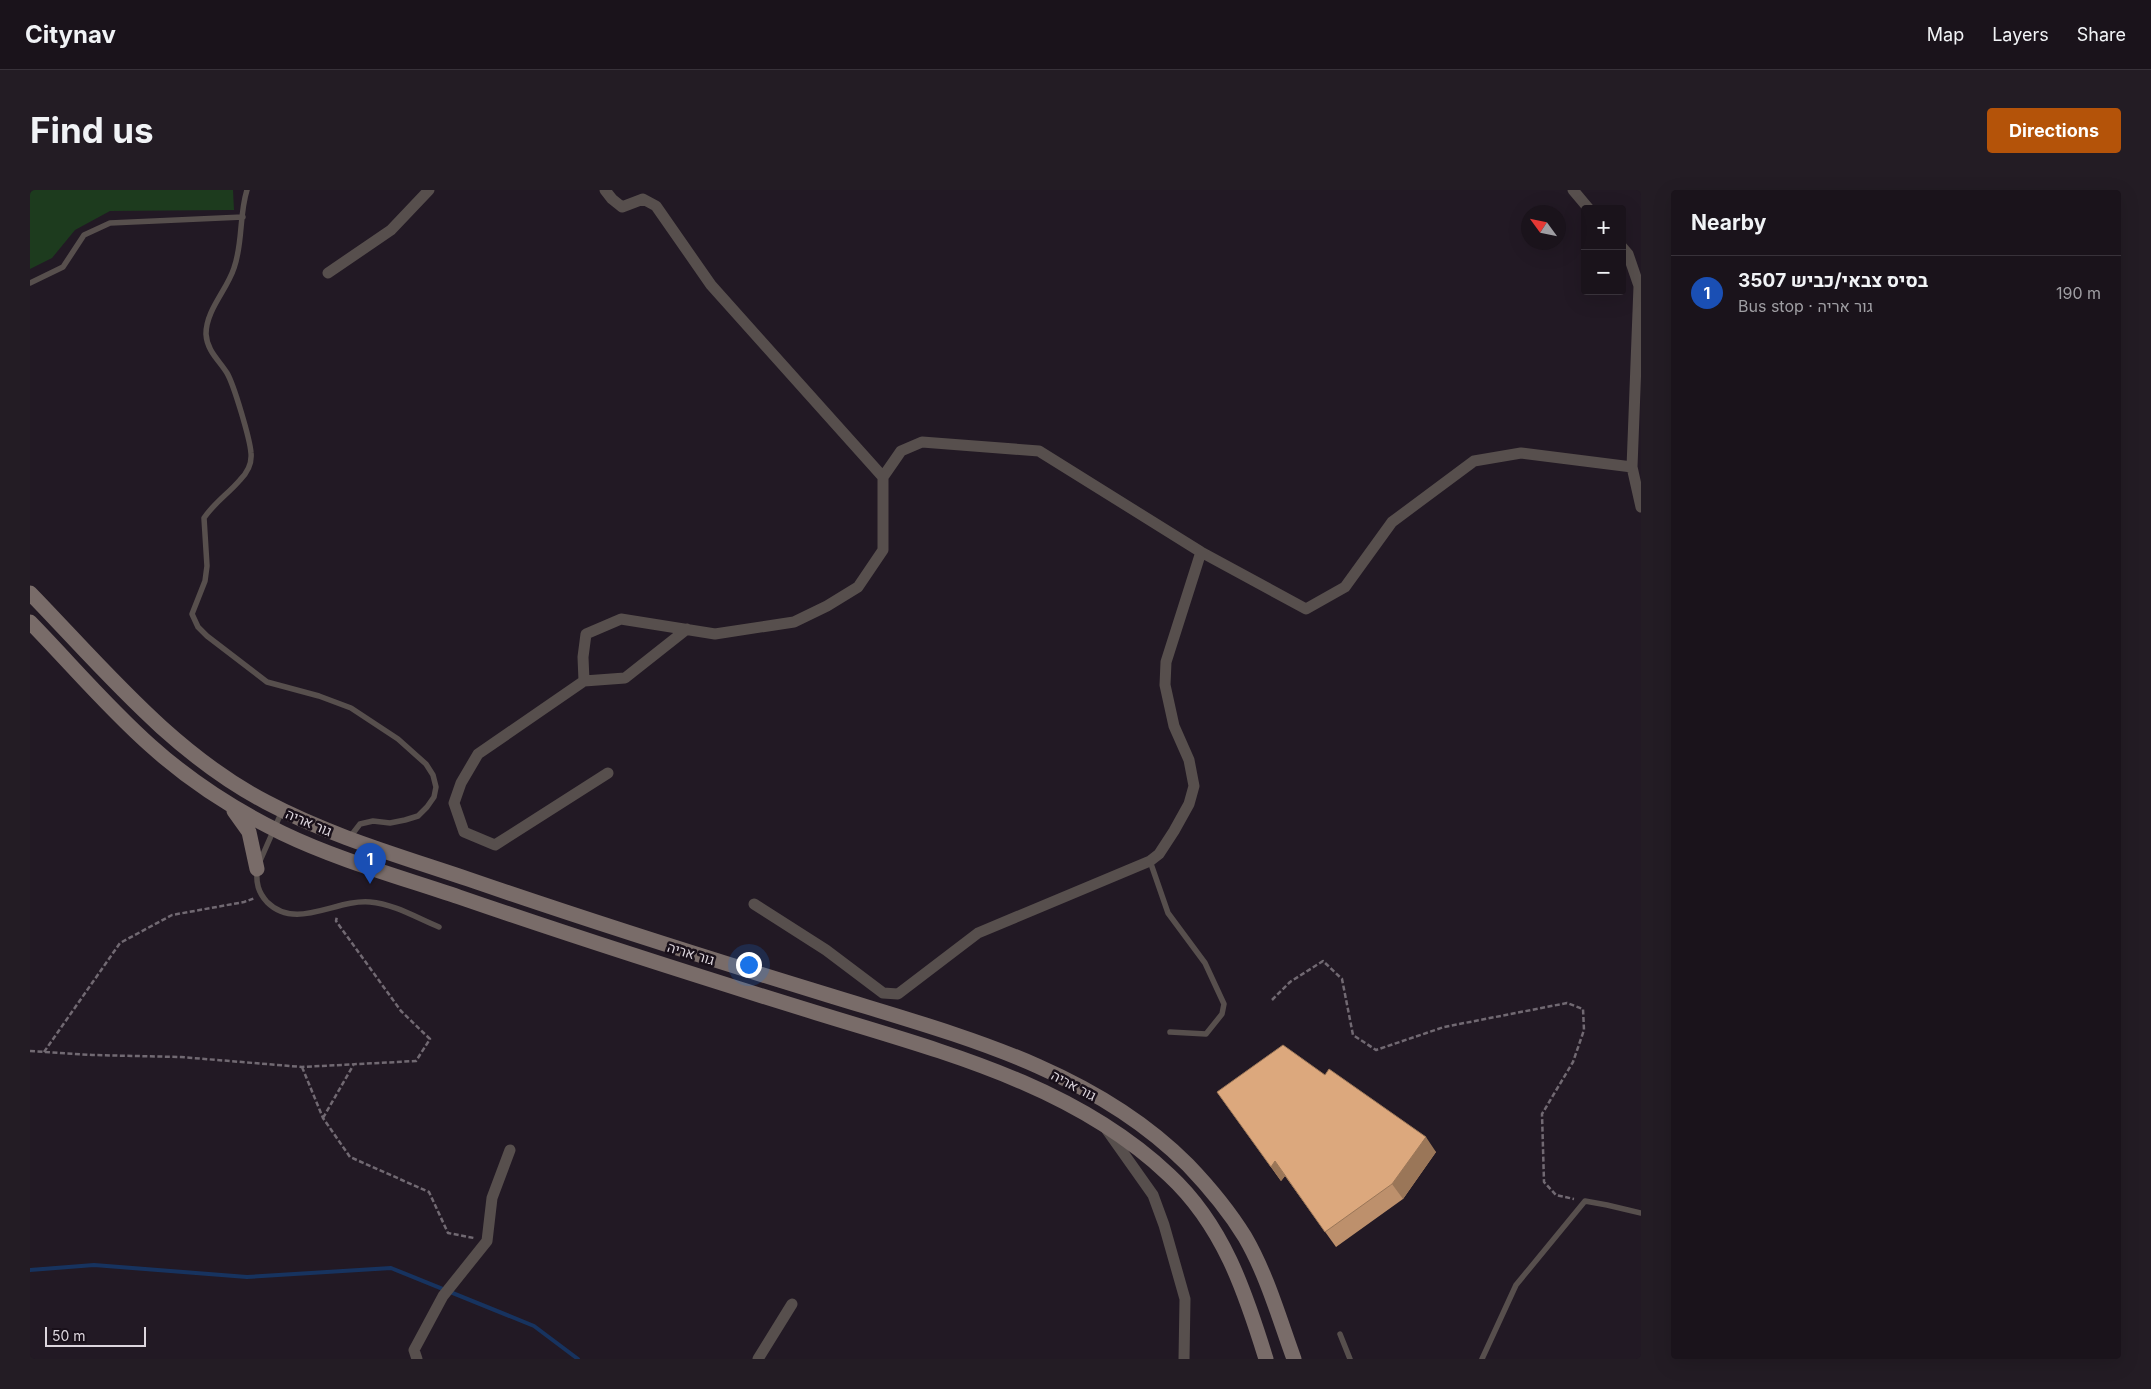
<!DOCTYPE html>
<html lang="en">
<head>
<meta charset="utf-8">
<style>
  :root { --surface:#1a131b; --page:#231c24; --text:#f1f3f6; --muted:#9f9ea3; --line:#38323a; --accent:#b45309 }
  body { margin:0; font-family:Inter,Heebo,sans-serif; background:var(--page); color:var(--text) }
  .controls { position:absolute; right:15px; top:15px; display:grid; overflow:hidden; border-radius:5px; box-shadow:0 5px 20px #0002 }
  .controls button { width:45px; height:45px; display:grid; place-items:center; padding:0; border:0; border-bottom:1px solid var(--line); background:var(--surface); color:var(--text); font:25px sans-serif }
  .compass { position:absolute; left:1491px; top:15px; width:45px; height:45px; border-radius:50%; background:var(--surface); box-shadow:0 5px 20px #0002; rotate:303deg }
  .scale { position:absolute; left:15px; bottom:12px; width:101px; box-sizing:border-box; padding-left:5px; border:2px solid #ddd6de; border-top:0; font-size:14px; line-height:18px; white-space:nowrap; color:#ddd6de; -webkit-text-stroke:4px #19101a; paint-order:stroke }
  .you { position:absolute; left:718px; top:774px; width:18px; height:18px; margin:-12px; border:4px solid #fff; border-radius:50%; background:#1a73e8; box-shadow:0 0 0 8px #1a73e833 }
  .badge { display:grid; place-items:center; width:32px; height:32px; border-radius:50%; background:var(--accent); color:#fff; font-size:16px; font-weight:700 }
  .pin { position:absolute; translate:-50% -41px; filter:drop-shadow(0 1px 2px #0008) }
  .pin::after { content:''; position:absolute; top:26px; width:18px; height:15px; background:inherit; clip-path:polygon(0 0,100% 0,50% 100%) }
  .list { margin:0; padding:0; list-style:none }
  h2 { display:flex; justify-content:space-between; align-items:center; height:65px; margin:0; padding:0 20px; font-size:21px }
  h2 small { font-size:16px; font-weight:400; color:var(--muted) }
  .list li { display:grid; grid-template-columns:32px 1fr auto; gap:15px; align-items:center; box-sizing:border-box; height:75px; padding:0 20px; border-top:1px solid var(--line) }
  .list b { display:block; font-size:19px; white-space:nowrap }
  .list p { margin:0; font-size:16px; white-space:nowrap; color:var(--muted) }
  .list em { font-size:16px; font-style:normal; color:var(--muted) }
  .map { position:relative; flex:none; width:1611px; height:1169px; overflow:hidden; border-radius:5px }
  header { display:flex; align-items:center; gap:30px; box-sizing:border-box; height:70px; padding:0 25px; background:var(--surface); border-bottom:1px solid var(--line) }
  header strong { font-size:24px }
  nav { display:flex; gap:28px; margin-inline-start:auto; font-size:18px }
  .intro { display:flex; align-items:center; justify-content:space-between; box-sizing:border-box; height:120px; padding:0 30px }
  h1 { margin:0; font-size:35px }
  .button { padding:12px 22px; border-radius:5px; background:var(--accent); color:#fff; font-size:18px; font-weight:700 }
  main { display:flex; gap:30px; padding:0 30px }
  aside { flex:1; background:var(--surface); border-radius:5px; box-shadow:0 5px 20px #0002 }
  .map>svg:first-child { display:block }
</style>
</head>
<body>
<header>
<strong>Citynav</strong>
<nav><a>Map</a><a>Layers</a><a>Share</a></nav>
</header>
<div class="intro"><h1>Find us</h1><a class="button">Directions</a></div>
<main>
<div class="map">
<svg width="1611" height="1169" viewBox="0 0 1611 1169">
  <rect width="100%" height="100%" fill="#221924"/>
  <path fill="#1d3b1e" d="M0 0H203L204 20 80 21 45 40 22 68 0 79Z"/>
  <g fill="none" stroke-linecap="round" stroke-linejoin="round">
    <path stroke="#17335f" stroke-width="4" d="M0 1080 64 1075 217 1087 361 1078 504 1136 548 1169"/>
    <path stroke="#716972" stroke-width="2.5" stroke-dasharray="5 2.5" stroke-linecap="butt" d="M1242 810 1260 792 1293 771 1312 789 1323 845 1346 860 1414 837 1537 813 1553 819 1554 840 1543 872 1512 924 1514 992 1526 1005 1544 1009
      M0 861 62 865 151 867 272 877 386 871 400 849 371 821 306 731 307 726
      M14 862 90 753 142 725 214 712 225 708
      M272 877 293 928 320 967 399 1002 418 1043 444 1048
      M293 928 324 874"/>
    <path stroke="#574f4d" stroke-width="5.5" d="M217 0C209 25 213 53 204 78 197 100 176 120 176 144 177 161 189 170 197 183 204 195 220 249 221 263 222 273 217 283 210 290 198 304 184 313 174 328L177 376 175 391 162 424 168 437 177 446 237 492 289 506 321 518 368 549 396 574 403 585 406 597 404 607 397 617 388 626 375 630 360 633 343 631 330 634 320 647
      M0 93 33 77 54 45 80 33 213 27
      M230 671 252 621
      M1120 671 1138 723 1175 773 1194 814 1192 824 1176 844 1140 842
      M227 680C226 693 228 702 237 712 266 741 305 709 340 712 364 714 387 728 409 737
      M1310 1144 1320 1169
      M1452 1169 1486 1095 1555 1011 1577 1015 1611 1023"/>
    <path stroke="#574f4d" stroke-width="11" d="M575 0 582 9 592 17 613 9 626 16 681 95 853 287
      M1543 0 1559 19
      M1592 57 1598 64 1609 96 1602 277 1611 317
      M298 83 361 40 399 0
      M554 491 553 467 556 444 591 429 685 444 764 432 797 416 828 397 853 360V287L871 261 892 252 1009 261 1171 362 1276 419 1315 397 1362 332 1444 271 1491 263 1602 277
      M578 583 465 655 434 642 424 613 431 593 448 564 554 491 595 488 657 439
      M724 714 796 760 853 803 868 804 948 743 1120 671 1129 664 1144 641 1159 614 1164 596 1159 570 1144 536 1135 495 1136 472 1171 362
      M1077 940 1123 1005 1134 1035 1155 1109 1154 1169
      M387 1169 384 1160 413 1106 457 1051 462 1008 480 960
      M728 1169 762 1114"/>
    <path stroke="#796c69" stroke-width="15" d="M0 403C73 478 142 563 236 612 300 646 370 666 438 689 557 730 677 768 798 805 924 844 1062 878 1158 975 1179 997 1199 1021 1215 1047 1237 1085 1249 1128 1264 1169
      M0 432C40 473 78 518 121 556 160 591 205 620 252 643 308 670 370 687 429 707 548 748 667 786 787 823 910 861 1043 894 1139 985 1193 1035 1215 1101 1236 1169
      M204 621 219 642 227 679"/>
  </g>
  <path fill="#bd906c" d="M1295 885 1406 962 1373 1009 1306 1057 1255 986 1251 991 1187 902Z"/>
  <path fill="#9a7658" d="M1396 947 1406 962 1373 1009 1362 994Z
    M1245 971 1255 986 1251 991 1241 977Z"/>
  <path fill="#dca87d" stroke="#9a7658" d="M1253 855 1295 885 1299 879 1396 947 1362 994 1295 1042 1245 971 1241 977 1187 902Z"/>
  <g text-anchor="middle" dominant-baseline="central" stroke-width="5" stroke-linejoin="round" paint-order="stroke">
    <g font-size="14" fill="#ddd6de" stroke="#19101a">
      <text transform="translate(279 632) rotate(23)">גור אריה</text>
      <text transform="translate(661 763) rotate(17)">גור אריה</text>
      <text transform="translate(1044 895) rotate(28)">גור אריה</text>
    </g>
  </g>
</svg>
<div class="controls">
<button>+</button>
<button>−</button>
</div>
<svg class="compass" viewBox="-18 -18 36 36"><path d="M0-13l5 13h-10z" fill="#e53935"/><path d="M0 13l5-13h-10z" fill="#9f9ea3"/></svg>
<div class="scale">50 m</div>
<div class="you"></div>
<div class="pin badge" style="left:340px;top:694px;background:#1a4fb4">1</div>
</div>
<aside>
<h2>Nearby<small></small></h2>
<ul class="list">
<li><span class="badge" style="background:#1a4fb4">1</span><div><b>בסיס צבאי/כביש 3507</b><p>Bus stop · גור אריה</p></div><em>190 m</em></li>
</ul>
</aside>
</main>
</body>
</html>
